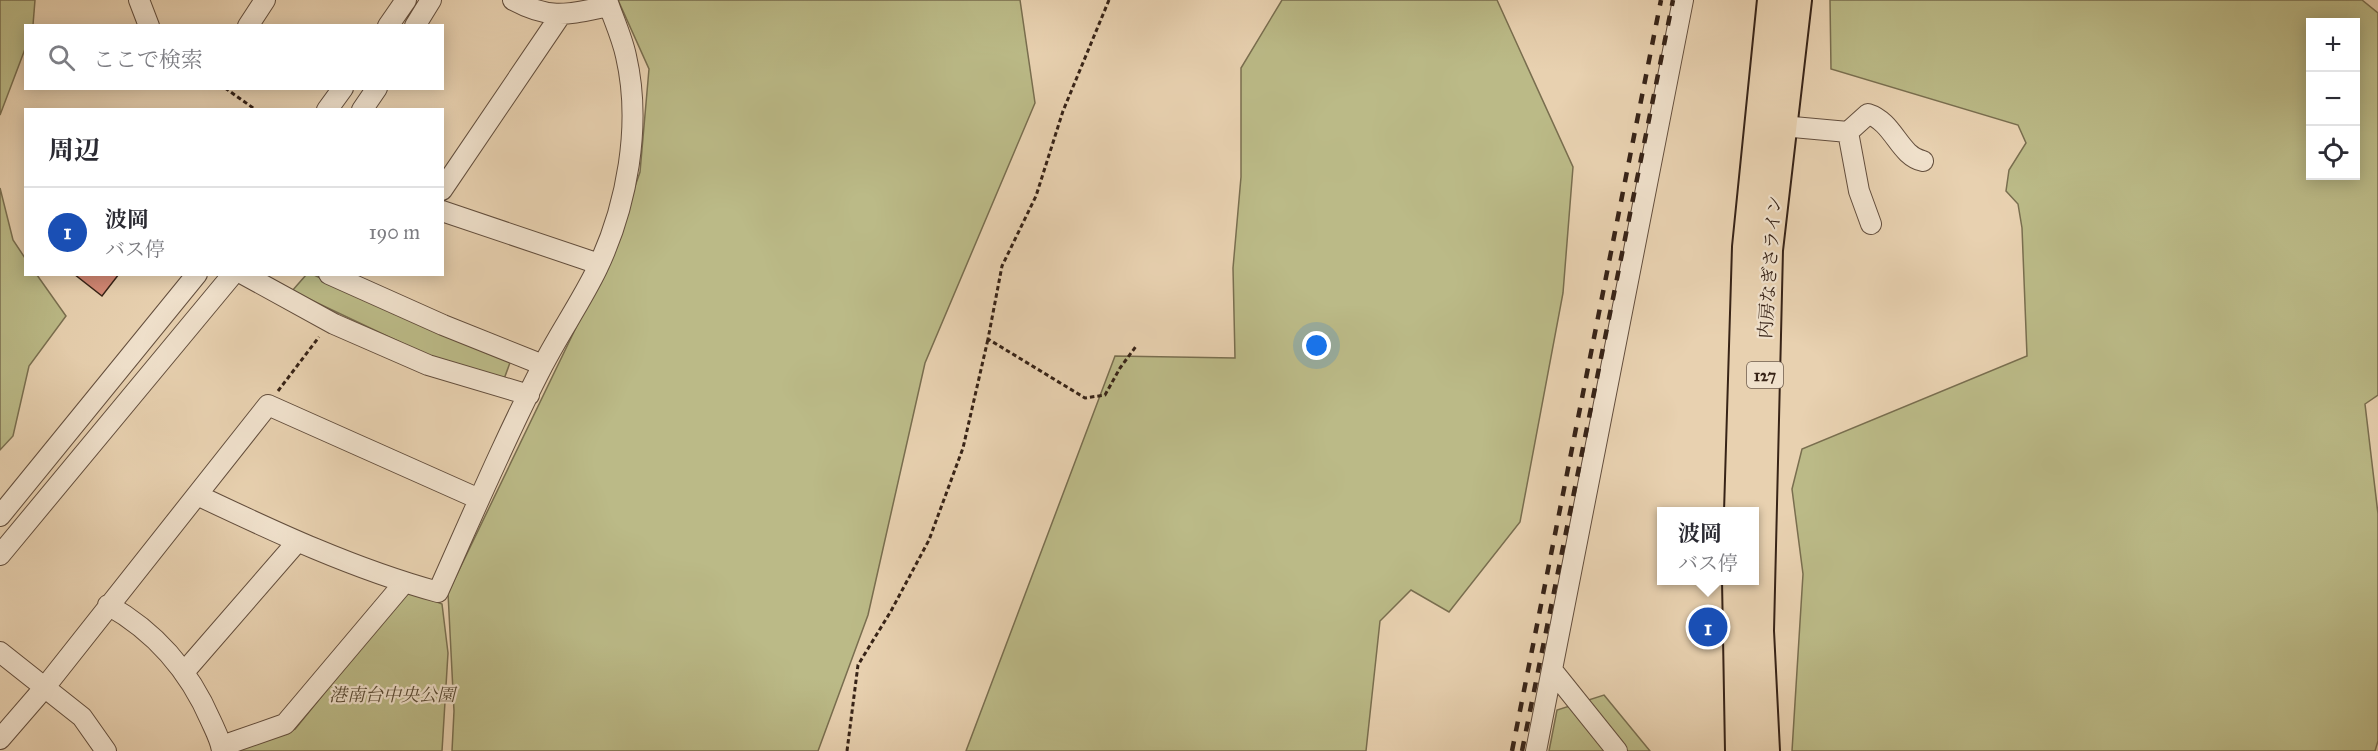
<!DOCTYPE html>
<html lang="ja">
<head>
<meta charset="utf-8">
<style>
  :root { --surface:#fff; --page:#f2f2f3; --text:#2b2b33; --muted:#7c7c81; --line:#e1e1e2; --accent:#8f2418 }
  body { margin:0; font-family:"IM FELL Great Primer","Noto Serif JP",serif; background:var(--page); color:var(--text) }
  .controls { position:absolute; right:18px; top:18px; display:grid; overflow:hidden; border-radius:0px; box-shadow:0 3px 15px #0003 }
  .controls button { width:54px; height:54px; display:grid; place-items:center; padding:0; border:0; border-bottom:2px solid var(--line); background:var(--surface); color:var(--text); font:30px sans-serif }
  .you { position:absolute; left:1317px; top:346px; width:21px; height:21px; margin:-15px; border:4px solid #fff; border-radius:50%; background:#1a73e8; box-shadow:0 0 0 9px #1a73e833 }
  .badge { display:grid; place-items:center; width:39px; height:39px; border-radius:50%; background:var(--accent); color:#fff; font-size:20px; font-weight:700 }
  .pin { position:absolute; translate:-50% -50%; border:3px solid #fff; box-shadow:0 2px 6px #0006 }
  .popup { position:absolute; left:1657px; top:507px; width:102px; height:78px; box-sizing:border-box; display:grid; place-content:center; border-radius:0px; background:var(--surface); filter:drop-shadow(0 2px 4px #0005); font-size:20px; white-space:nowrap; color:var(--muted) }
  .popup b { font-size:22px; color:var(--text) }
  .popup::after { content:''; position:absolute; left:50%; top:100%; margin-left:-12px; border:12px solid transparent; border-top-color:var(--surface) }
  .list { margin:0; padding:0; list-style:none }
  h2 { display:flex; justify-content:space-between; align-items:center; height:78px; margin:0; padding:0 24px; font-size:26px }
  h2 small { font-size:20px; font-weight:400; color:var(--muted) }
  .list li { display:grid; grid-template-columns:39px 1fr auto; gap:18px; align-items:center; box-sizing:border-box; height:90px; padding:0 24px; border-top:2px solid var(--line) }
  .list b { display:block; font-size:22px; white-space:nowrap }
  .list p { margin:0; font-size:20px; white-space:nowrap; color:var(--muted) }
  .list em { font-size:20px; font-style:normal; color:var(--muted) }
  .icon { flex:none; width:33px; height:33px; fill:none; stroke:currentColor; stroke-width:2; stroke-linecap:round; stroke-linejoin:round }
  .map { position:relative; flex:none; width:2378px; height:751px; overflow:hidden }
  .search { position:absolute; background:var(--surface); box-shadow:0 3px 15px #0003; left:24px; top:24px; width:420px; height:66px; display:flex; align-items:center; gap:15px; box-sizing:border-box; padding:0 21px; border-radius:0px; color:var(--muted); font-size:22px }
  .panel { position:absolute; background:var(--surface); box-shadow:0 3px 15px #0003; left:24px; top:108px; width:420px; height:168px; border-radius:0px }
  .map>svg:first-child { display:block }
</style>
</head>
<body>
<div class="map">
<svg width="2378" height="751" viewBox="0 0 2378 751">
  <rect width="100%" height="100%" fill="#e8d1b0"/>
  <filter id="stains"><feTurbulence type="fractalNoise" baseFrequency=".00333" numOctaves="4"/><feColorMatrix values="0 0 0 0 .2 0 0 0 0 .09 0 0 0 0 .02 0 0 0 .5 -.17"/></filter>
  <radialGradient id="worn" r=".72"><stop offset=".6" stop-color="#630" stop-opacity="0"/><stop offset="1" stop-color="#630" stop-opacity=".3"/></radialGradient>
  <path fill="#bbba87" stroke="#796e4f" stroke-width="1.5" fill-rule="evenodd" d="M0 0H35L33 25 26 26 25 49 0 115Z
    M618 0H1020L1035 103 925 363 868 615 818 751H452L454 711 448 593 611 255 640 172 649 69Z
    M1282 0H1497L1573 167 1563 293 1520 522 1449 612 1411 590 1380 621 1366 751H966L1115 356 1235 358 1233 268 1241 177V68Z
    M1830 0H2362L2378 13V395L2365 404 2378 514V741L2375 751H1792L1803 574 1792 489 1802 449 2027 356 2022 228 2018 204 2006 191 2009 170 2026 143 2018 125 1831 69ZM2310 22H2356V176H2310Z
    M0 188 13 240 25 258 26 274 37 275 66 316 29 366 13 436 0 450Z
    M306 275H314L411 320 511 360 504 379 427 355 292 291Z
    M415 593 442 604 448 653 442 751H236L295 729 404 595Z
    M1604 695 1650 751H1549L1557 710Z"/>
  <path fill="#d48976" stroke="#372317" stroke-width="1.5" d="M74 274H119L102 296Z"/>
  <g fill="none" stroke-linecap="round" stroke-linejoin="round">
    <defs>
      <path id="minor" d="M139 0 149 26
        M513 0C552 21 569 14 609 6
        M248 26 265 0
        M388 26 406 0
        M415 26 431 0
        M327 110 343 88
        M362 110 377 88
        M1782 126 1848 132 1868 114C1894 122 1899 156 1923 161
        M1848 132 1859 191 1871 224
        M442 190 560 16
        M442 211 599 264
        M243 274 334 324 428 365 529 395
        M329 274 443 325 543 365
        M197 495C275 532 354 569 438 592 472 516 505 438 543 365 560 332 581 302 597 269 627 206 642 125 626 56 622 37 613 18 607 0
        M0 516 197 274
        M0 555 233 274
        M108 605C156 632 189 670 211 721 215 730 221 741 222 751
        M0 652 82 717 106 751
        M1552 670 1617 751
        M185 671 297 542
        M0 739 45 687 268 405 479 499
        M222 746 285 724 404 583
        M1536 751 1683 0"/>
      <path id="highway" d="M1739 512 1747 247 1772 0
        M1737 580 1740 751
        M1765 751 1759 631 1768 250 1797 0"/>
    </defs>
    <use href="#minor" stroke="#634e3d" stroke-width="22"/>
    <use href="#highway" stroke="#372317" stroke-width="32"/>
    <path stroke="#372317" stroke-width="3" stroke-dasharray="4.5 3" stroke-linecap="butt" d="M1109 0 1063 111 1036 196 1002 266 988 339 1085 398 1105 395 1120 368 1137 345
      M225 88 256 110
      M278 391 319 337
      M847 751 858 665 891 611 929 540 963 448 988 339"/>
    <use href="#minor" stroke="#f0e1cc" stroke-width="20"/>
    <use href="#highway" stroke="#e8d1b0" stroke-width="28"/>
    <path stroke="#372317" stroke-width="4.5" stroke-dasharray="10 10" stroke-linecap="butt" d="M1512 751 1661 0
      M1522 751 1673 0"/>
  </g>
  <g text-anchor="middle" dominant-baseline="central" stroke-width="4.5" stroke-linejoin="round" paint-order="stroke">
    <rect fill="#f0e1cc" stroke="#6e5c4d" stroke-width="1.5" x="1747" y="362" width="36" height="26" rx="4.5"/>
    <g font-size="16" font-weight="bold" fill="#372317">
      <text x="1765" y="375">127</text>
    </g>
    <g font-size="18" fill="#372317" stroke="#f0e1cc">
      <text transform="translate(1770 267) rotate(-86)">内房なぎさライン</text>
    </g>
    <g font-size="18" font-style="italic" fill="#584933" stroke="#f0e1cc">
      <text x="392" y="695">港南台中央公園</text>
    </g>
  </g>
  <rect width="100%" height="100%" filter="url(#stains)"/>
  <rect width="100%" height="100%" fill="url(#worn)"/>
</svg>
<div class="controls">
<button>+</button>
<button>−</button>
<button><svg class="icon" aria-label="locate" viewBox="0 0 24 24"><circle cx="12" cy="12" r="6"/><path d="M12 2v4M12 18v4M2 12h4M18 12h4"/></svg></button>
</div>
<div class="you"></div>
<div class="pin badge" style="left:1708px;top:627px;background:#1a4fb4">1</div>
<div class="popup"><b>波岡</b>バス停</div>
<div class="search"><svg class="icon" aria-label="search" viewBox="0 0 24 24"><circle cx="10" cy="10" r="6"/><path d="M15 15l6 6"/></svg>ここで検索</div>
<section class="panel">
<h2>周辺<small></small></h2>
<ul class="list">
<li><span class="badge" style="background:#1a4fb4">1</span><div><b>波岡</b><p>バス停</p></div><em>190 m</em></li>
</ul>
</section>
</div>
</body>
</html>
